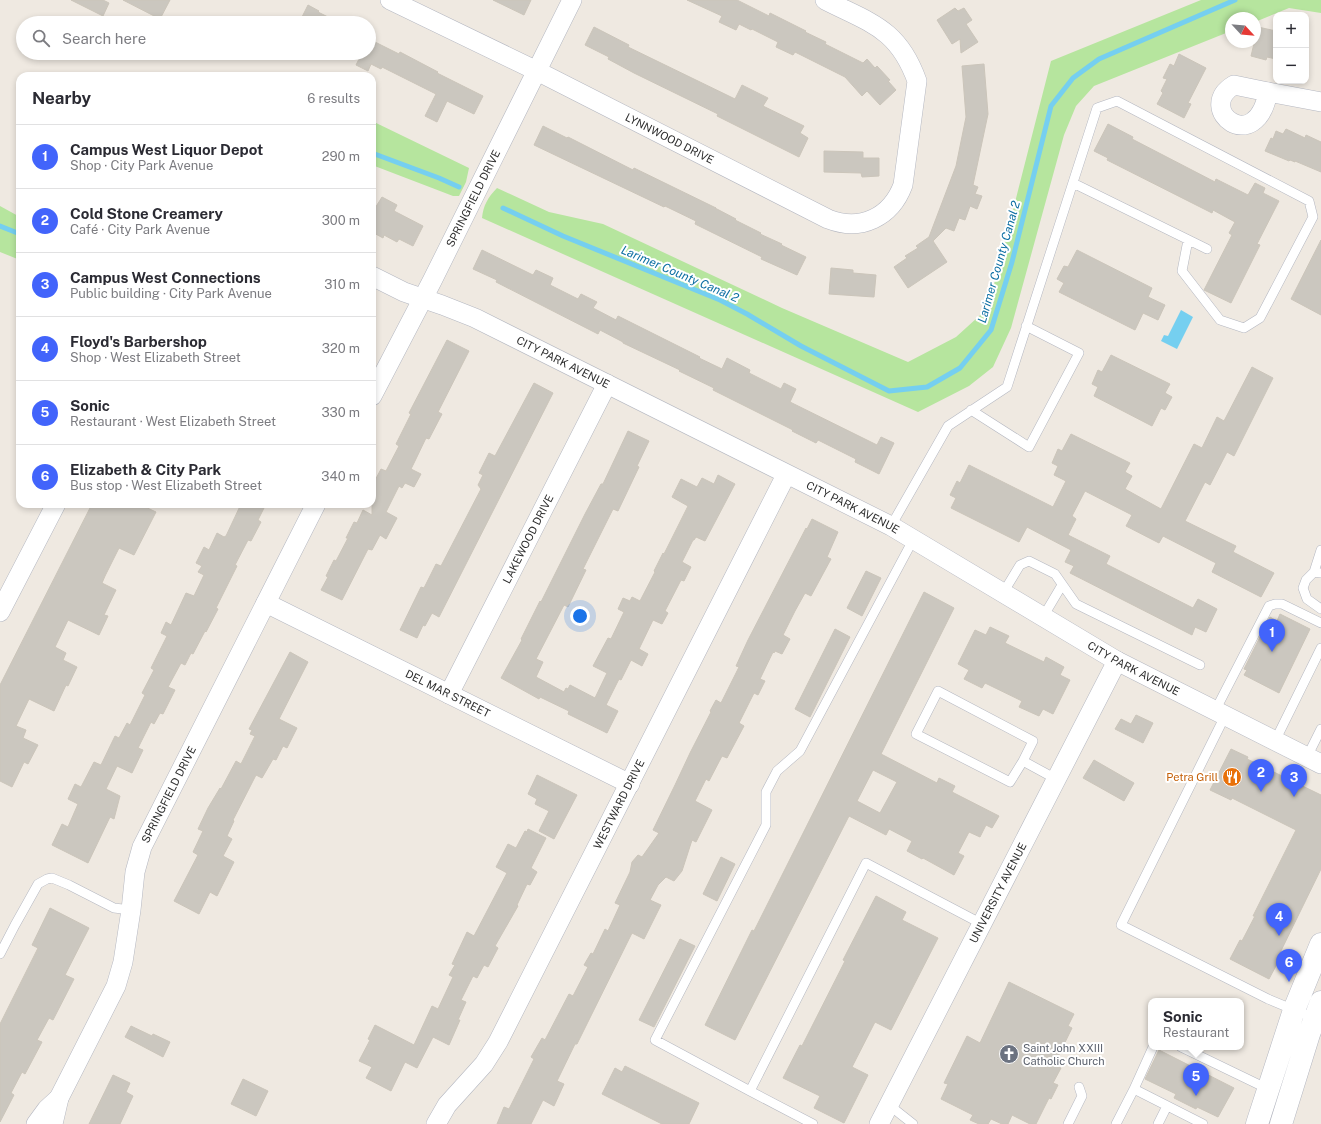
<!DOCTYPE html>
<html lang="en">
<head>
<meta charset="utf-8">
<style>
  :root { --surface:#fff; --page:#f2f2f3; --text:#2b2b33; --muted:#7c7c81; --line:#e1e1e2; --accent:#4264fb }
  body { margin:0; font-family:"Public Sans",sans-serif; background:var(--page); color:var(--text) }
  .controls { position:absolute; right:12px; top:12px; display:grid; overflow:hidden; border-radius:8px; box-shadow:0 2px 6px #0003 }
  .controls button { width:36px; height:36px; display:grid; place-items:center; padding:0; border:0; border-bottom:1px solid var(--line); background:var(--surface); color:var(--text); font:20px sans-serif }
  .compass { position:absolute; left:1225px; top:12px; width:36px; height:36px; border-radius:50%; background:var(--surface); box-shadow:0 2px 6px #0003; rotate:116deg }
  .you { position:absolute; left:580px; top:616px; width:14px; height:14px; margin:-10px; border:3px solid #fff; border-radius:50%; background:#1a73e8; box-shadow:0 0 0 6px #1a73e833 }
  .badge { display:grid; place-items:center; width:26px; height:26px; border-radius:50%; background:var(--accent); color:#fff; font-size:13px; font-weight:700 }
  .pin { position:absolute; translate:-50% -33px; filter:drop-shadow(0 1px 2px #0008) }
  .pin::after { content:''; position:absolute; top:21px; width:14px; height:12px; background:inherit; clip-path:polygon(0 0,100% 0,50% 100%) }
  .popup { position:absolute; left:1148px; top:998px; width:96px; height:52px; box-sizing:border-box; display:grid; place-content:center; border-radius:8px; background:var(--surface); filter:drop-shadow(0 1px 3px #0005); font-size:13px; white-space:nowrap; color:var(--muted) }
  .popup b { font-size:15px; color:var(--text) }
  .popup::after { content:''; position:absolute; left:50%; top:100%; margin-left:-8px; border:8px solid transparent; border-top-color:var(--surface) }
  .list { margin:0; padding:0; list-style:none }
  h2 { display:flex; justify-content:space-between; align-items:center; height:52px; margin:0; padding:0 16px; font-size:17px }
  h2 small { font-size:13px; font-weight:400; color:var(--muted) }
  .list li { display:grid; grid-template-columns:26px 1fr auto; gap:12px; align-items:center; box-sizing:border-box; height:64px; padding:0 16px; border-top:1px solid var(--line) }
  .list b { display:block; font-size:15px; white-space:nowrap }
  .list p { margin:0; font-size:13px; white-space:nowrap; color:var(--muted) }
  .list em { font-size:13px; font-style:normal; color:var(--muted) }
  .icon { flex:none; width:22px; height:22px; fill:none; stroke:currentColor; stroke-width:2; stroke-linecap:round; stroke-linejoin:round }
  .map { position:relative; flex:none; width:1321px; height:1124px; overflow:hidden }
  .search { position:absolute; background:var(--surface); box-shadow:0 2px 6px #0003; left:16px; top:16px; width:360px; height:44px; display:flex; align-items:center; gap:10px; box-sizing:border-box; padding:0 14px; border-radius:22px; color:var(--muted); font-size:15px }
  .panel { position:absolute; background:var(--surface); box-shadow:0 2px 6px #0003; left:16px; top:72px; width:360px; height:436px; border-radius:12px }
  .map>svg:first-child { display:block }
</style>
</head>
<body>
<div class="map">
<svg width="1321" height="1124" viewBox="0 0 1321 1124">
  <rect width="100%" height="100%" fill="#efe9e1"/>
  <path fill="#b6e59e" d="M1201 0H1321V13L1289 8 1255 22V18H1231V31L1094 86 1076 106 1064 135 1011 328 993 367 969 386 918 412 482 218C483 206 488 197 497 188L549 212 603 224 782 308 908 362 956 337 988 308 1051 61Z
    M372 121 469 168 466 182 459 196H453L372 165Z
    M0 206 20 217V260L0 252Z"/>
  <path fill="#75cff0" d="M1181 310 1193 317 1177 349 1161 341 1164 335 1168 336Z"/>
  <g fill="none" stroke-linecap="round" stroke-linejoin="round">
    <path stroke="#75cff0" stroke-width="5" d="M372 153 439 178 459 187
      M503 208 563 236 720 300 747 314 801 346 889 391 927 387 960 368 991 330 1012 262 1051 106 1073 78 1099 59 1235 0
      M0 226 20 234"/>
  </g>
  <path fill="#cbc7bf" stroke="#cbc5ba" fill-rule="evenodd" d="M71 0H103L109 3 103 16Z
    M123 0H170L160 19Z
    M493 0H531L524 15Z
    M687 0H737L769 16 770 13 806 31 805 32 826 42 825 44 863 63 867 59 875 68 877 66 890 80 888 81 896 90 880 105 867 91 862 96 845 77 795 52 793 55 776 47 778 42 752 29 751 30 739 24 736 30 719 22 722 16Z
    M308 5 319 11 318 12 340 23H299Z
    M955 8 958 11 964 8 972 20 966 24 978 42 961 53 960 39 952 44 937 20Z
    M594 27 629 45 628 47 735 99 742 85 768 98 763 106 804 126 800 133 808 138 799 157 717 116 718 114 634 73 608 59 609 57 585 45Z
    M1258 27 1276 31V59L1267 57 1266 60 1251 56Z
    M369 39 399 54 400 52 438 72 437 73 483 96 474 114 447 101 437 122 425 116 436 94 382 67 381 69 371 64 368 71 356 65 359 59 347 53H369Z
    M1179 54 1206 68 1188 103 1191 104 1184 118 1157 104 1163 93 1161 91 1167 79 1163 78 1170 64 1174 66Z
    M984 64 988 114 973 185 978 187 975 194 982 196 977 209 970 206 965 220 959 218 954 231 946 228 933 241 947 262 908 288 894 267 907 258 905 256 918 248 916 246 929 237 956 166 966 117 962 66Z
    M1108 124 1133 137 1132 139 1215 182 1216 179 1248 195 1255 183 1265 188 1263 193 1279 201 1257 244 1260 245 1231 303 1204 290 1232 235 1229 233 1235 222 1213 210 1212 213 1107 160 1108 158 1094 151Z
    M543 126 567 138 568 137 633 170 634 168 716 208H715L736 219 735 220 761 233 760 234 782 244 781 245 806 257 797 275 761 259 762 257 695 224 696 221 665 206 664 207 534 145Z
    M1286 129 1305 138 1306 135 1321 142V172L1295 161V162L1290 160 1289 161 1265 151 1271 138 1273 139 1276 131 1283 134Z
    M824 151 863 152V158H879V176L862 177 861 173 824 172Z
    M382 197 397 205 394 211 423 226 413 246 399 239 397 242 384 235 383 238 372 232V213Z
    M1321 240V315L1291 299Z
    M482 250 533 275 536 270 553 278 550 285 578 299 581 294 597 302 593 308 616 320 618 316 700 357 699 358 722 369 727 358 750 370 749 373 781 389 784 383 796 389 790 402 877 445 881 437 894 443 879 474 855 462 856 459 818 440 816 443 792 431 793 430 713 390 714 388 679 371 680 370 623 343V342L600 330 598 334 496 282 497 280 473 269Z
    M1077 250 1152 288 1148 297 1165 305 1158 320 1143 313 1135 330 1059 292 1064 283 1057 279 1064 266 1068 267Z
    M831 268 853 270V273L876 275 874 297 829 294Z
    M447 340 469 351 438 412 442 414 429 439 426 438 414 463 411 469 421 474 414 487 405 483 402 488 399 486 386 512 397 518 386 539 380 535 372 550 368 549 342 600 321 590 328 577 326 576 334 560 336 561 348 538H346L354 522 357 523 363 510 372 515V486L381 469 386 471 399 446 396 444 411 414 409 413Z
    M1111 355 1170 384 1165 393 1172 397 1165 410 1161 408 1152 426 1094 396 1098 387 1092 384 1098 370 1102 372Z
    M1252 367 1273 378 1234 456 1227 452 1210 485 1205 482 1185 521 1236 546 1233 552 1274 573 1261 597 1212 572 1216 563 1163 536 1159 543 1126 526 1132 515 1085 491 1072 516 1076 519 1068 535 1110 556 1106 564 1193 608 1198 599 1217 609 1206 632 1195 627 1192 635 1070 573 1074 566 1065 562 1071 550 1027 527 1019 542 951 508 956 498 950 495 957 481 960 483 969 465 1053 507 1066 481 1054 475 1058 466 1052 463 1058 449 1062 451 1071 434 1130 463 1125 472 1132 476 1125 489 1161 509 1194 444 1202 448 1217 417 1224 421Z
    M534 383 553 393 439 617 432 613 425 626 423 625 417 638 400 630 421 587 424 588 436 564 441 566 481 489 478 485 483 475 479 473 489 453 495 456Z
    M628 431 649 441 637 466 639 467 618 511 613 509 583 569 586 570 568 607 564 605 536 659 543 662 536 677 564 692 566 688 568 689 570 685 595 698 607 673 593 666 608 638 611 639 624 612 618 609 623 598 630 601 632 597 640 601 655 572 654 571 663 553 664 554 688 506 672 497 681 479 697 487 702 478 714 484 718 475 735 484 705 541 696 537 694 540H693L682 562 691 567 684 581 681 580 665 611 668 613 662 624 653 620 639 649 648 654 642 666 631 660 621 680 619 679 606 705 618 711 607 733 568 714 569 711 540 697 539 699 501 678 522 640 521 639 540 601 541 602 585 514 601 484H603Z
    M92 504H139L156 512 134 555 119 548 105 576 102 583 116 590 104 615 108 616 99 635 68 620 55 647 66 653 63 660 77 667 68 686 66 685 54 711 29 699 16 726 26 730 23 738 38 745 28 764 24 762 12 787 0 781V685Z
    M241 504H266L258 520 261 522 251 541 248 540 235 565 237 566 216 608 218 609 206 632 205 631 193 654 191 653 185 665 181 663 168 687 175 690 163 714 160 713 154 724 151 722 138 748 143 750 132 773 117 766 106 789 120 796 114 819 110 817 88 863 52 845 62 824 68 827 78 804 68 799 75 784 81 787 94 762 101 765 115 736 119 738 127 723 130 725 145 695 142 693 154 670 151 668 167 636 161 633 166 622 171 625 186 593 194 596 204 575 198 572 202 566 196 563 204 547 209 550 217 533 224 537 226 536Z
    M812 519 838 532 827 557 831 559 811 596 805 593 795 611 783 635 790 639 782 654 775 651 774 653 773 652 760 679 765 681 758 695 754 693 739 723 744 726 727 758 722 756 709 781 706 779 695 801 712 810 696 842 692 840 682 871 674 881 666 877 658 885 650 900 661 905 644 939 632 933 577 1044H575L557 1081 564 1084 554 1106 543 1100 531 1124H497L504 1107 509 1109 534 1059 531 1057 542 1038 545 1040 569 994 573 996 588 967 584 965 591 953 593 954 605 929 608 931 620 905 615 903 630 872 632 862 638 855 642 857 659 833 653 830 675 785 690 753 711 712 710 711 716 700 721 703 739 667 736 666 748 640 806 528 807 529Z
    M866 571 881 578 862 616 847 608Z
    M924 592 954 608 881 754 937 783 939 778 955 786 952 792 999 816 992 828 986 825 980 837 969 832 958 853 964 856 954 875 923 858 922 859 907 851 912 841 889 829 886 835 849 816 735 1040 705 1025 752 930 754 931ZM873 770 897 782 880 813 857 801Z
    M1280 614 1310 629 1279 693 1244 675 1247 670 1244 669 1270 617 1277 621Z
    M990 627 1009 636 1005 643 1044 662 1046 657 1064 667 1060 675 1070 680 1053 714 1043 709 1039 716 1019 707 1022 701 985 683 982 688 964 679 969 670 958 664 975 630 986 635Z
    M835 629 850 637 810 717 795 709Z
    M290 652 308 662 279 719 297 728 287 748 283 746 276 760 273 759 262 778 256 775 233 820 234 821 227 836 232 839 223 856 234 862 217 896 210 892 199 914 174 901 198 855 193 852 203 831 198 829 208 808 220 788 221 789 236 761 241 764 255 736 250 734 252 730 249 729Z
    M1136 715 1153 723 1143 743 1115 729 1121 719 1131 724Z
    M1231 749 1248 757 1247 759 1321 795V869L1276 961 1278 962 1269 979 1230 959 1240 940 1242 941 1255 916H1253L1296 830 1232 798 1231 800 1210 790Z
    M1094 760 1134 783 1124 801 1083 778Z
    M537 775 577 795 554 839 539 831 549 811 535 804 537 799 528 794Z
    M528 829 546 838 531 868 537 872 530 885 527 884 517 905 518 906 495 946 498 948 488 967 484 965 477 978 473 976 461 1000 466 1002 458 1020H460L449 1045 433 1037 417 1068 405 1062 391 1091 366 1078 372 1067 359 1061 370 1040 368 1039 375 1025 414 1045 432 1006 438 1009 453 977 449 975 455 965 452 964 467 932 474 936 507 873 496 867 508 844 516 848 525 831 527 832Z
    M721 857 735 864 717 901 703 894Z
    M876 896 906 912 902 920 938 938 891 1030 875 1022 852 1067 868 1075 844 1123 814 1108 820 1096 783 1078 800 1045 802 1046 845 961 843 960Z
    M50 908 89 928 65 975 74 979 53 1020 49 1018 37 1040 42 1042 25 1074 22 1072 11 1093 14 1095 0 1122V1024L38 948 32 945Z
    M680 939 695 946 654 1027 639 1020Z
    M1009 982 1074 1014 1068 1026 1072 1028 1054 1065 1061 1068 1053 1083 1058 1085 1051 1099 1049 1098 1036 1124H1030L1012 1115 1008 1124H1002L991 1119 988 1124H979L970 1120 973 1115 941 1099 948 1084 944 1083 967 1036 980 1043Z
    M131 1026 152 1036 153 1034 170 1042 163 1057 125 1037Z
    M1159 1050 1234 1088 1218 1117 1197 1107 1196 1109 1174 1098 1176 1094 1145 1079Z
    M625 1066 699 1103 689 1124H662L602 1094 615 1068 622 1072Z
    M113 1075 130 1083 126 1092 133 1096 120 1124H89Z
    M243 1079 268 1091 256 1116 231 1104Z"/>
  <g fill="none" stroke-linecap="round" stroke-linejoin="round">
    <defs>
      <path id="lane" d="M1073 183 1207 249
        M971 410 1029 447 1079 353 1026 326
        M891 526 948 426 1007 387 1097 108 1117 101 1309 201 1313 217 1260 318 1244 328 1220 320 1182 271 1188 240
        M1314 572 1321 550
        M1321 573 1314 572 1306 580 1303 588 1307 599 1321 609
        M1003 593 1020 565 1029 561 1055 574 1076 604 1200 665
        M1043 617 1062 585
        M1215 711 1269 606 1275 604H1282L1321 623
        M1225 716 1121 925 1268 999 1316 1019
        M1275 741 1321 648
        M1307 757 1321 729
        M1023 761 1010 782 916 734 938 691 1033 741 1023 761 1056 779
        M0 954 15 925 38 884 47 879 52 878 69 885 114 908 131 910
        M1153 1047 1134 1089 1203 1124
        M1181 1047 1268 1089
        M750 1091 655 1040 766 825V792L777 771 800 751 913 540
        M889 1105 913 1124
        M813 1124 750 1091 866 863 982 924
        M1068 1124 1082 1096 1079 1087
        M1116 1124 1134 1089
        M1158 1124 1167 1106"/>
      <g id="street">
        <path id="s1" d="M390 0 537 71 828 219C861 232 891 217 903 185L917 81C898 28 870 23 825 0"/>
        <path d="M1234 85 1268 92C1256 158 1194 109 1234 85Z"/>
        <path d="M1268 92 1321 102"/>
        <path id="s2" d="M372 276 404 292 442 305 475 318 891 526 1117 661 1321 764"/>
        <path id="s3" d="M372 396 432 281 572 0"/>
        <path id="s4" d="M266 603 630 784"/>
        <path d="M0 612 56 504"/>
        <path id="s5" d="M449 694 607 384"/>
        <path d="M36 1124 47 1109 59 1098"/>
        <path id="s6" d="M53 1124 59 1098 116 986 123 962 131 910 135 872 142 847 316 504"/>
        <path id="s7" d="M436 1124 447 1105 484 1064 498 1042 786 475"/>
        <path id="s8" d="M879 1124 1117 661"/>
      </g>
      <path id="secondary" d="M1257 1124 1294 1010 1321 944
        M1281 1124 1309 1034 1321 1002"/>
    </defs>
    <use href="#lane" stroke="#b4b7c1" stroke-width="10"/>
    <use href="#street" stroke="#b4b7c1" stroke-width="20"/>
    <use href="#secondary" stroke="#b4b7c1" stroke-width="23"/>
    <use href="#lane" stroke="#fff" stroke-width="9"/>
    <use href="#street" stroke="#fff" stroke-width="19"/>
    <use href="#secondary" stroke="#fff" stroke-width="22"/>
  </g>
  <defs>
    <symbol id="restaurant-disc" viewBox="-11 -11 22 22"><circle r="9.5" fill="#e8710a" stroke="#fff"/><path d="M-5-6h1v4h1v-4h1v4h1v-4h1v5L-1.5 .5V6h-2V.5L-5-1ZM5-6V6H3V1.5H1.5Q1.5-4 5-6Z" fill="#fff"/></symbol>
    <symbol id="church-disc" viewBox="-11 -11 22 22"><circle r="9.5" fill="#6b7280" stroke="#fff"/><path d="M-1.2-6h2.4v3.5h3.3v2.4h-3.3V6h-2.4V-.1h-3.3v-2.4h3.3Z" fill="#fff"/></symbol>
  </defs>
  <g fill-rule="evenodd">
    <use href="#restaurant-disc" x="1221" y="766" width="22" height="22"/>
    <use href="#church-disc" x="998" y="1043" width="22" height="22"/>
  </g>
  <g text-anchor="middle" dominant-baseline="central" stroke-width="4" stroke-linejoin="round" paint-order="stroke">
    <g font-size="11" fill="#2e2e2e" stroke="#fff">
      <text stroke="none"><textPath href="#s1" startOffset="312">LYNNWOOD DRIVE</textPath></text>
      <text stroke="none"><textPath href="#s3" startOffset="222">SPRINGFIELD DRIVE</textPath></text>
      <text stroke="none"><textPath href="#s2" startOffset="210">CITY PARK AVENUE</textPath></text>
      <text stroke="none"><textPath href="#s2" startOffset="534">CITY PARK AVENUE</textPath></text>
      <text stroke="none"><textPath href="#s5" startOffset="174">LAKEWOOD DRIVE</textPath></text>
      <text stroke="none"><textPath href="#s2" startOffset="858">CITY PARK AVENUE</textPath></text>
      <text stroke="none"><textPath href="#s4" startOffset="203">DEL MAR STREET</textPath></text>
      <text stroke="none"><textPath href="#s6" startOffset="353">SPRINGFIELD DRIVE</textPath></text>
      <text stroke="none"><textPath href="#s7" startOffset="370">WESTWARD DRIVE</textPath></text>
      <text stroke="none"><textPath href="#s8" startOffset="260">UNIVERSITY AVENUE</textPath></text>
    </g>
    <g font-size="11" fill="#c56008" stroke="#fff" text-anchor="end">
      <text x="1218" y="777">Petra Grill</text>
    </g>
    <g font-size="11" fill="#5b616d" stroke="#fff" text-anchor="start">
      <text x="1023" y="1048">Saint John XXIII<tspan x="1023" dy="13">Catholic Church</tspan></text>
    </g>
    <g font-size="12" font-style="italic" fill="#0d6fa3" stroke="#fff">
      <text transform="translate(999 262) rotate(-74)">Larimer County Canal 2</text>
      <text transform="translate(680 274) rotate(23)">Larimer County Canal 2</text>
    </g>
  </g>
</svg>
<div class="controls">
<button>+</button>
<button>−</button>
</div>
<svg class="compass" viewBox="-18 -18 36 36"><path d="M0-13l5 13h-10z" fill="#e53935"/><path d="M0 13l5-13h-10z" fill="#7c7c81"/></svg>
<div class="you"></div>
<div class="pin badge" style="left:1272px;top:652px">1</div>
<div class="pin badge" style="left:1261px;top:792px">2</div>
<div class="pin badge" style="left:1294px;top:797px">3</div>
<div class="pin badge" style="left:1279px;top:936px">4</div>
<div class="pin badge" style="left:1196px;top:1096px">5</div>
<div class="popup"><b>Sonic</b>Restaurant</div>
<div class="pin badge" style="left:1289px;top:982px">6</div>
<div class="search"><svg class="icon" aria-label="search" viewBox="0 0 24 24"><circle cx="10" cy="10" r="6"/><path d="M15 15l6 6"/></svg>Search here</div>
<section class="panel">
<h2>Nearby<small>6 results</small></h2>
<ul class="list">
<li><span class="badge">1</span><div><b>Campus West Liquor Depot</b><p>Shop · City Park Avenue</p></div><em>290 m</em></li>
<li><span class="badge">2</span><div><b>Cold Stone Creamery</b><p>Café · City Park Avenue</p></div><em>300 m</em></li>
<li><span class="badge">3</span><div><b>Campus West Connections</b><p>Public building · City Park Avenue</p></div><em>310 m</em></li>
<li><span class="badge">4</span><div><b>Floyd's Barbershop</b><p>Shop · West Elizabeth Street</p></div><em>320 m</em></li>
<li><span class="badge">5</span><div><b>Sonic</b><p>Restaurant · West Elizabeth Street</p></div><em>330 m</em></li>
<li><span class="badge">6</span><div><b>Elizabeth &amp; City Park</b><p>Bus stop · West Elizabeth Street</p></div><em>340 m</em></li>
</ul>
</section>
</div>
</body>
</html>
